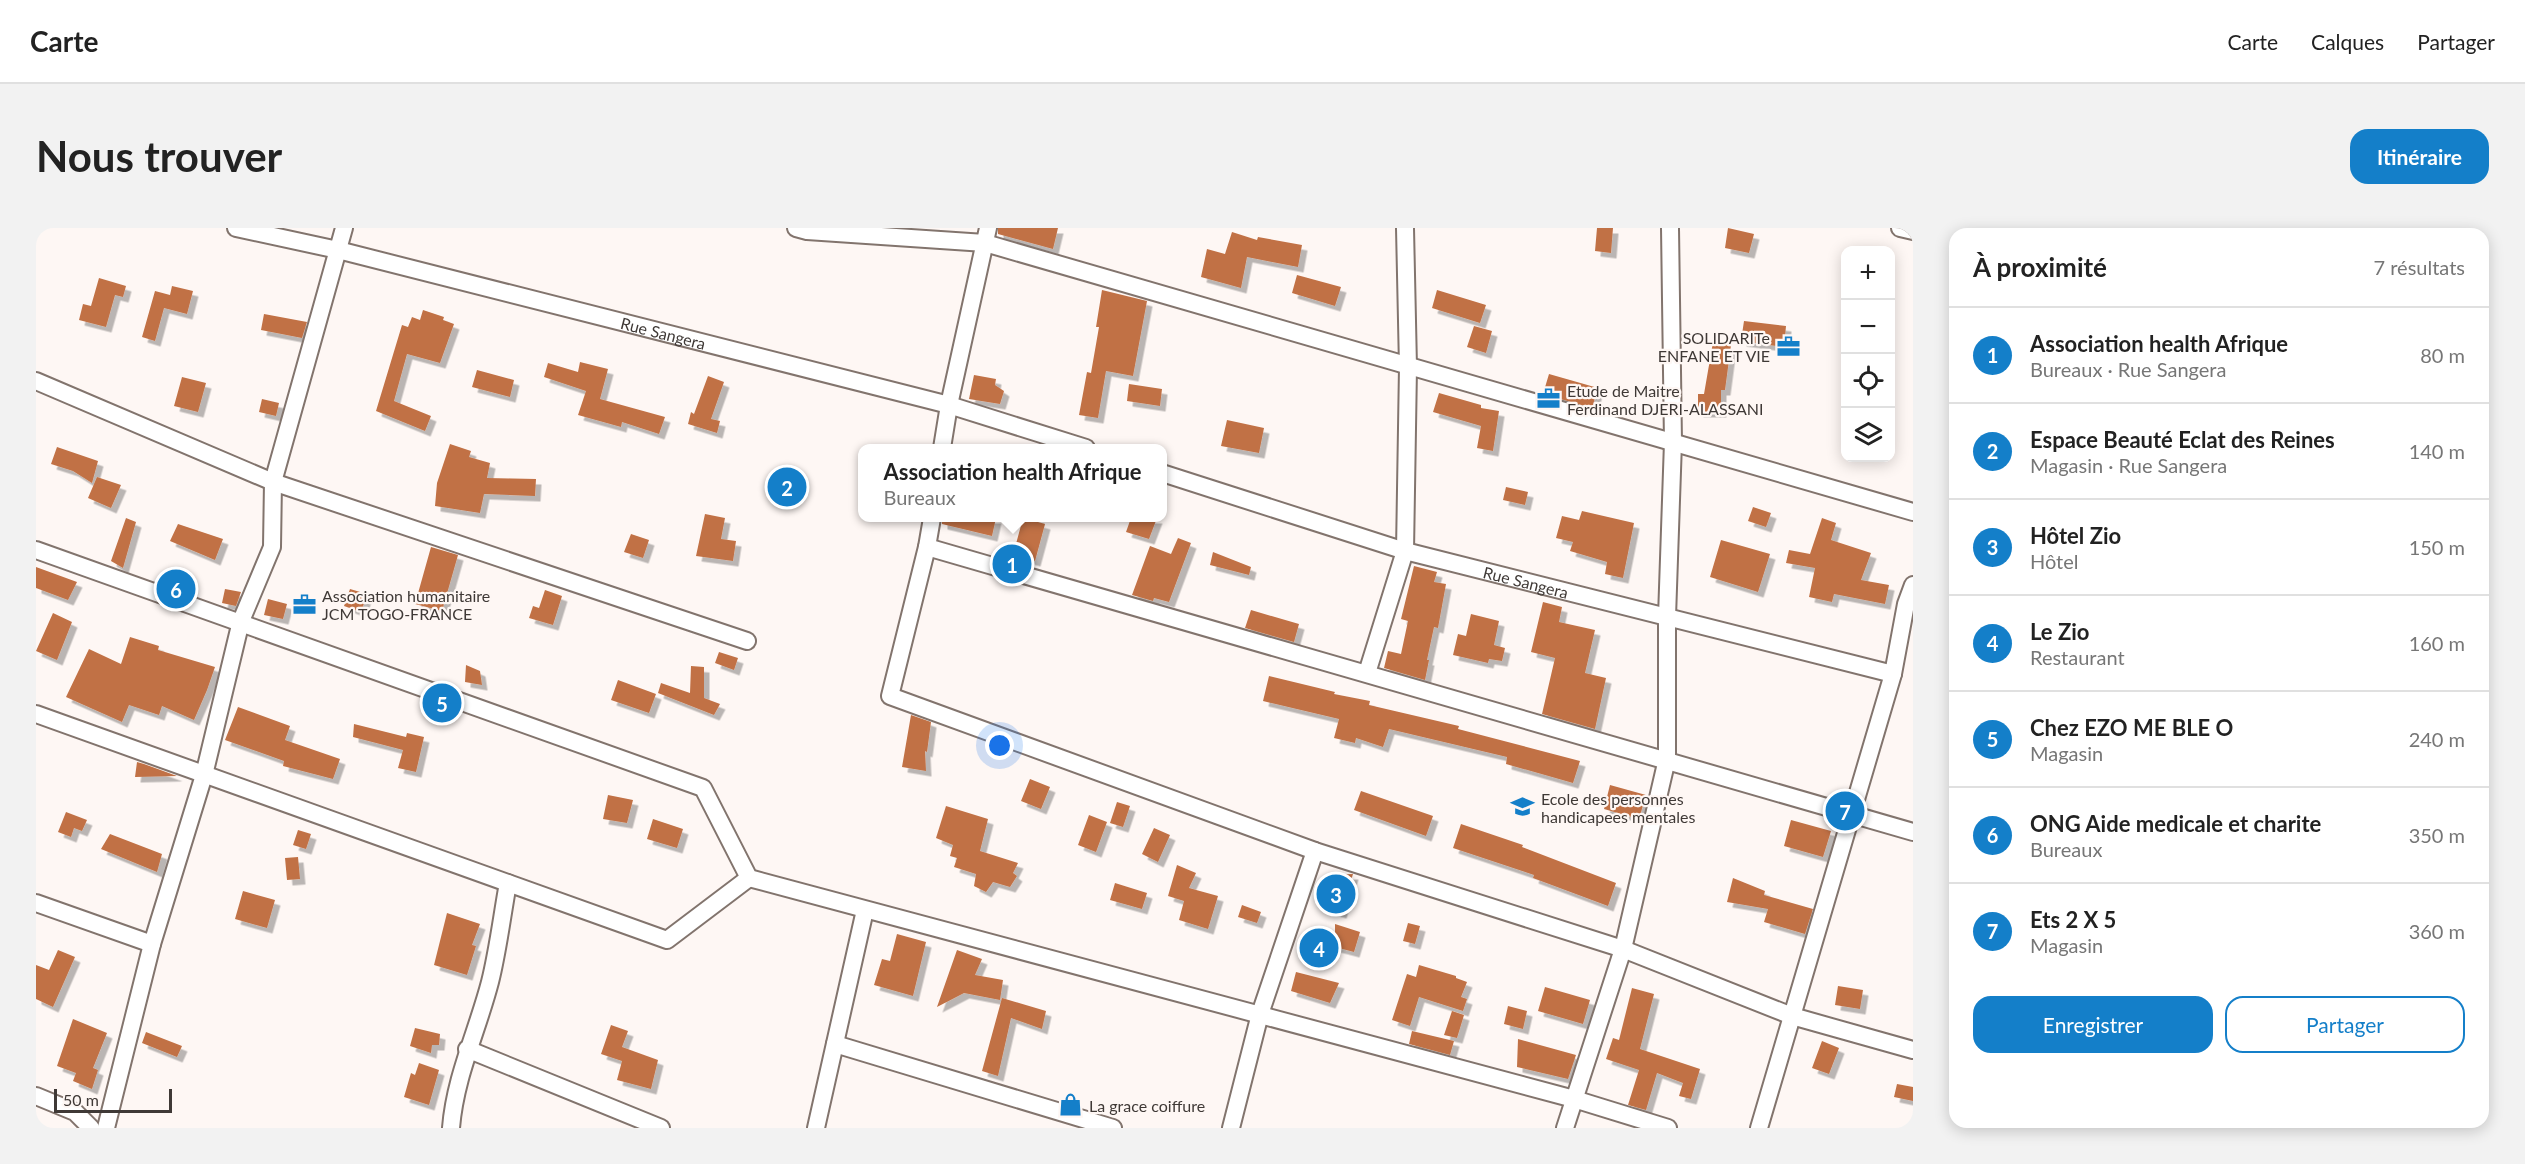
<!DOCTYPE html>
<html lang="fr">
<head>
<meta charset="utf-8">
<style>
  :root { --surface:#fff; --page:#f2f2f2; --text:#222; --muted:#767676; --line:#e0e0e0; --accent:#147fc9 }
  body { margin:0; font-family:Lato,sans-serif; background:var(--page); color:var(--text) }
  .controls { position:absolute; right:18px; top:18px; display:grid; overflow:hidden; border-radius:12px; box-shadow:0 3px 15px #0003 }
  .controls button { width:54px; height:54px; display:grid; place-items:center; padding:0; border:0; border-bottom:2px solid var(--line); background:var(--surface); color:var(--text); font:30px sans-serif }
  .scale { position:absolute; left:18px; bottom:15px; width:118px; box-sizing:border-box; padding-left:6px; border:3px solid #3f3936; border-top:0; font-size:16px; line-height:21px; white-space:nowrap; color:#3f3936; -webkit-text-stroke:4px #fef7f4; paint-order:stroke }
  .you { position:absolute; left:964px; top:518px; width:21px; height:21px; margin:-15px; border:4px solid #fff; border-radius:50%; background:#1a73e8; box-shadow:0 0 0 9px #1a73e833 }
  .badge { display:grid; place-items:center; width:39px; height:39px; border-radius:50%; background:var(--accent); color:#fff; font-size:20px; font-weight:700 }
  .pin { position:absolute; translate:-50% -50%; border:3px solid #fff; box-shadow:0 2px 6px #0006 }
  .popup { position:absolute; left:822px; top:216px; width:309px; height:78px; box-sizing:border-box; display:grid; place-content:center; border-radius:12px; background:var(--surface); filter:drop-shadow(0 2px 4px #0005); font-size:20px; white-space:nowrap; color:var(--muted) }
  .popup b { font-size:22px; color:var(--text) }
  .popup::after { content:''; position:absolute; left:50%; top:100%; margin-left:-12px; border:12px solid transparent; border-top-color:var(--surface) }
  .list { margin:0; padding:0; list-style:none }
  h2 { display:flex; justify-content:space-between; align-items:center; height:78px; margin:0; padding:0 24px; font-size:26px }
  h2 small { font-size:20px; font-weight:400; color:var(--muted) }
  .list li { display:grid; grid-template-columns:39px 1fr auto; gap:18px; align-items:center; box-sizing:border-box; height:96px; padding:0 24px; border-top:2px solid var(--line) }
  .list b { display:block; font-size:22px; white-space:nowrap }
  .list p { margin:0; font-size:20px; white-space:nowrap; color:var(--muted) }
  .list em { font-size:20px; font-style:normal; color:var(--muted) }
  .actions { display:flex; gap:12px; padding:18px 24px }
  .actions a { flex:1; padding:14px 0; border:2px solid var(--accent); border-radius:18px; text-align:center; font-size:21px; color:var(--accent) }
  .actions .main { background:var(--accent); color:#fff }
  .icon { flex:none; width:33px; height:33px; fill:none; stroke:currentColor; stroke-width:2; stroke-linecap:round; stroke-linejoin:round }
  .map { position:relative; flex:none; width:1877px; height:900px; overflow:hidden; border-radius:18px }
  header { display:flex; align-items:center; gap:36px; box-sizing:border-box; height:84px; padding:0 30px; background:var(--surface); border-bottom:2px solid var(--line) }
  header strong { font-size:28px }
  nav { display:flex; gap:33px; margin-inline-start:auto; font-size:21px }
  .intro { display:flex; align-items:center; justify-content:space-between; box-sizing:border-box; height:144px; padding:0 36px }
  h1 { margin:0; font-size:42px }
  .button { padding:15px 27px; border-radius:18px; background:var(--accent); color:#fff; font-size:21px; font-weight:700 }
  main { display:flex; gap:36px; padding:0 36px }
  aside { flex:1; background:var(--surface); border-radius:18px; box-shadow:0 3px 15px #0003 }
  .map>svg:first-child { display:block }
</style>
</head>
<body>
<header>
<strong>Carte</strong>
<nav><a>Carte</a><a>Calques</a><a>Partager</a></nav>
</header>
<div class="intro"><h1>Nous trouver</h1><a class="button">Itinéraire</a></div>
<main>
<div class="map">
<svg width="1877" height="900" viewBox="0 0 1877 900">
  <defs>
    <filter id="shadow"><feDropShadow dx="5.5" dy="5.5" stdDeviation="0" flood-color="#0004"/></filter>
  </defs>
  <rect width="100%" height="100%" fill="#fef7f4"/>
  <path fill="#c17145" filter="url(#shadow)" d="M962 0H1022L1017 21 962 6Z
    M1561 0H1577L1575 25 1559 23Z
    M1692 0 1718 6 1713 25 1689 20Z
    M1196 4 1221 12 1222 9 1266 17 1262 39 1211 29 1205 60 1165 49 1171 21 1189 26Z
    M1261 47 1305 59 1299 78 1256 65Z
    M63 50 90 58 87 69 79 67 70 99 43 92 47 76 55 78Z
    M136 58 157 63 151 86 128 80 119 113 106 109 119 63 134 67Z
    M1066 62 1111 73 1097 148 1070 143 1062 190 1043 187 1051 144 1055 145 1063 99H1060Z
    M1401 62 1450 77 1444 95 1396 80Z
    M387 82 408 89 407 92 418 96 404 135 371 126 358 173 395 188 389 203 340 183 366 97 372 99 376 89 384 92Z
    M228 86 271 94 266 110 225 102Z
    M1708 93 1750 98 1748 119 1705 113Z
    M1438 98 1456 103 1450 125 1431 119Z
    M1677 114 1695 117 1689 162H1685V184H1662V166H1668Z
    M544 134 572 141 564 171 629 189 623 206 586 194 585 199 542 187 550 163 508 149 512 135 542 144Z
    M441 142 478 152 474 169 436 159Z
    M1513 146 1562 160 1556 180 1507 166Z
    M938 147 960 151 959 157 968 163 964 176 933 171Z
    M672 148 688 154 675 191 684 193 681 205 652 196 655 184 658 186Z
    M146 149 170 155 162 184 138 178Z
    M1093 156 1126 161 1124 178 1091 173Z
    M1403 165 1445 177V180L1463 183 1457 223 1441 220 1445 198 1397 184Z
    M226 171 243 175 240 188 223 184Z
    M1191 192 1228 200 1223 225 1185 218Z
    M414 216 435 223 433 229 454 235 451 250 500 251 499 268 448 266 444 285 399 278 401 255Z
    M21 219 62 233 56 255 37 243 15 236Z
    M61 249 85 257 75 280 52 270Z
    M1470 259 1492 264 1489 277 1467 272Z
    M1717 279 1735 285 1730 299 1712 293Z
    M1546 283 1598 295 1587 350 1569 346 1571 334 1534 323 1537 314 1520 310 1526 288 1543 292Z
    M669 286 689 290 685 311 700 313 697 333 660 328Z
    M90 290 100 294 87 340 75 333Z
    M906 290H960L956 308 906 296Z
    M987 290H1003L1002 294 1009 296 999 333 977 327Z
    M1095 290H1121L1113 311 1090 304Z
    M1786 290 1800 295 1795 312 1835 325 1825 352 1853 357 1849 376 1798 366 1796 374 1773 369 1779 340 1750 335 1753 322 1774 326Z
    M142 296 187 311 179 332 134 313Z
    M595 306 613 312 607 330 588 324Z
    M1142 310 1155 315 1133 374 1118 370 1117 373 1096 367 1114 318 1135 326Z
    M1685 312 1734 326 1722 364 1674 349Z
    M395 319 422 327 406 383 379 376Z
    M1177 324 1215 339 1213 347 1174 337Z
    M1378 338 1401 344 1398 354 1410 356 1402 400 1398 399 1391 432H1393L1389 452 1348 440 1352 423 1365 426 1372 393 1365 391Z
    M0 339 41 354 32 372 0 360Z
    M189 361 205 364 200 378 186 375Z
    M314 361 331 366 325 384 308 378Z
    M509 362 526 368 517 397 493 390 497 378 503 380Z
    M232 371 251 376 247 391 228 387Z
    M1507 374 1526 379 1523 394 1559 402 1549 445 1570 450 1559 501 1506 486 1519 430 1495 424Z
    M1215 382 1263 396 1258 414 1209 400Z
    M17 385 36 394 21 432 0 423Z
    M1435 386 1463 393 1458 417 1469 420 1466 433 1453 431 1452 435 1417 427 1422 406 1430 408Z
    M94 409 123 418 122 422 179 439 171 462 158 492 126 478 123 487 93 477 86 494 30 469 53 421 85 436Z
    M683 424 702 430 698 442 679 435Z
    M430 437 444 443 446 457 429 454Z
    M655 438 668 439V470L684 476 678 487 622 465 625 455 654 465Z
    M1233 448 1299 464 1298 466 1334 473 1333 477 1423 498 1422 501 1544 533 1537 555 1470 536 1471 529 1353 501 1347 519 1320 510 1319 515 1298 510 1303 491 1227 473Z
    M582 452 620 466 613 485 575 472Z
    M202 479 254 498 249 512 304 531 297 551 247 538 248 533 189 512Z
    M875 487 895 494 891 524 889 523 890 543 866 539Z
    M318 496 370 509 371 505 388 509 380 544 362 540 367 522 317 509Z
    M101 534 108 536 141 548 99 549Z
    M994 551 1014 559 1005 581 985 573Z
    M1574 557 1610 567 1603 591 1568 581Z
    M1325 563 1397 588 1390 608 1318 582Z
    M572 567 597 572 591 595 567 591Z
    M1081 574 1094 578 1087 599 1074 595Z
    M910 578 952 591 944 623 982 635 977 645 981 648 974 659 957 654 950 664 938 658 940 646 918 639 921 630 914 628 917 617 900 610Z
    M30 584 51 592 46 603 38 600 35 609 22 604Z
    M1053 587 1071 594 1060 624 1042 617Z
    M617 591 647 601 641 620 611 611Z
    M1755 592 1795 603 1787 629 1748 618Z
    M1425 596 1487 617 1486 619 1580 655 1572 678 1497 650 1498 647 1417 620Z
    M1118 600 1134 607 1122 634 1106 626Z
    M262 602 275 606 270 621 257 617Z
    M74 606 126 626 121 644 65 621Z
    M262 629 264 651 251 652 249 630Z
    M1141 637 1160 645 1153 660 1182 668 1172 701 1143 692 1148 673 1132 668Z
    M1317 646 1305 685 1285 679 1288 647Z
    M1697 650 1729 663 1728 667 1777 681 1769 706 1728 694 1732 681 1691 674Z
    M1079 655 1111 665 1106 681 1074 672Z
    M207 663 239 672 231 700 199 691Z
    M1206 677 1225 684 1221 695 1202 689Z
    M411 685 444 696 436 717 440 718 431 747 398 737Z
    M1372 695 1384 698 1379 716 1367 713Z
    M1299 696 1324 704 1318 724 1299 719Z
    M861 706 890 714 877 768 838 757 846 731 854 733Z
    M22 722 39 729 17 779 0 771V737L13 742Z
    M921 722 946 731 939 747 967 752 964 772 928 765 901 779Z
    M1383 737 1420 748V750L1431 754 1425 769 1431 771 1427 783 1383 769 1374 798 1356 792 1371 746 1380 749Z
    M1260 744 1303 755 1294 775 1255 763Z
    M1802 758 1827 762 1824 781 1799 777Z
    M1509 759 1554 772 1547 796 1502 783Z
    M1596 760 1618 766 1604 821 1664 841 1655 871 1643 868 1647 855 1621 845 1610 882 1592 877 1603 842 1570 831 1577 810 1583 812Z
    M966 770 1010 783 1006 801 975 790 962 848 946 843Z
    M1472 778 1491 783 1487 801 1468 796Z
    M1416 783 1428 787 1421 810 1408 807Z
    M37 791 71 805 57 840 62 842 56 861 37 853 40 845 21 838Z
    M575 797 592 803 586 819 622 832 615 861 581 852 586 833 565 826Z
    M379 800 404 806 403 817H396L395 825 374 818Z
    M1376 803 1418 813 1414 827 1373 816Z
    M110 804 146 818 141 829 106 815Z
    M1482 811 1540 827 1532 851 1481 839Z
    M1786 813 1803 820 1793 846 1776 840Z
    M383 835 403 842 393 877 368 869 375 845 379 847Z
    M1861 856 1877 859V873L1858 869Z"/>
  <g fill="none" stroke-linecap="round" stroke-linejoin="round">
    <defs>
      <g id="minor">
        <path id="s1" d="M200 0 302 22 913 177 1050 220"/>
        <path d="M760 0 771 3 949 15 1877 284"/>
        <path d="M1864 0 1877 3"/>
        <path d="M0 153 237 254 711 413"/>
        <path d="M906 220 913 177 952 0"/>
        <path id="s2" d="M1126 245 1369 323 1857 446"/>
        <path d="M896 290 891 319 854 468 1279 623 1587 721 1756 788 1877 822"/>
        <path d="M891 319 1877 604"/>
        <path d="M0 322 667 560 713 650 1538 871 1632 900"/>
        <path d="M1331 445 1369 323 1372 139 1369 0"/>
        <path d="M0 486 631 712 713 650"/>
        <path d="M0 675 116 716"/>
        <path d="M799 816 1077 900"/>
        <path d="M431 821 625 900"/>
        <path d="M0 868 39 884 55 900"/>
        <path d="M70 900 116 716 168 547 205 393 236 319 237 254 308 0"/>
        <path d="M415 900C419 849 441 804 454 754 462 722 466 688 472 655"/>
        <path d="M780 900 829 682"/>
        <path d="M1195 900 1224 786 1279 623"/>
        <path d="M1529 900 1587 721 1631 531V389L1637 214 1634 0"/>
        <path d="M1723 900 1857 446 1870 376 1877 357"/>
      </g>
    </defs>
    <use href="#minor" stroke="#82746d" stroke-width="20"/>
    <use href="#minor" stroke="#fff" stroke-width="16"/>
  </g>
  <defs>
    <symbol id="office-bare" viewBox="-9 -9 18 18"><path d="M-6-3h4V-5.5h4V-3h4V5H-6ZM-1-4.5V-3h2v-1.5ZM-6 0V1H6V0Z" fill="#147fc9" stroke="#fef7f4" stroke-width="2.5" paint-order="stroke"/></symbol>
    <symbol id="school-bare" viewBox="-9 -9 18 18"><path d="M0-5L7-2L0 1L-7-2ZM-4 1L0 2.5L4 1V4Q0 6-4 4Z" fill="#147fc9" stroke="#fef7f4" stroke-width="2.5" paint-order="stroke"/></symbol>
    <symbol id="shop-bare" viewBox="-9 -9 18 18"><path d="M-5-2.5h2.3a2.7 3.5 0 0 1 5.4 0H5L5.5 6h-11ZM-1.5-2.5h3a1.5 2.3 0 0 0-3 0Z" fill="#147fc9" stroke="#fef7f4" stroke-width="2.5" paint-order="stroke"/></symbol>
  </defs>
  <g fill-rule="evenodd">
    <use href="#office-bare" x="1736" y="102" width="33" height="33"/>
    <use href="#office-bare" x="1496" y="154" width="33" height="33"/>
    <use href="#office-bare" x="252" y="360" width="33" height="33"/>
    <use href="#school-bare" x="1470" y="562" width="33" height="33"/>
    <use href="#shop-bare" x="1018" y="860" width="33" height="33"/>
  </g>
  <g text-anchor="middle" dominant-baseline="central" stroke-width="4.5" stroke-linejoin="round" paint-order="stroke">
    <g font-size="16" fill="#3f3936" stroke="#fef7f4">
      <text stroke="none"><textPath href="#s1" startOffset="440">Rue Sangera</textPath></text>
      <text stroke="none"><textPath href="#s2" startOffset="380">Rue Sangera</textPath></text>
    </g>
    <g font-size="16" fill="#3f3936" stroke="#fef7f4" text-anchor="start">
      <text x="1734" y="109" text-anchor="end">SOLIDARITe<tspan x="1734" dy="18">ENFANE ET VIE</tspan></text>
      <text x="1531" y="162">Etude de Maitre<tspan x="1531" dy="18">Ferdinand DJERI-ALASSANI</tspan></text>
      <text x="286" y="367">Association humanitaire<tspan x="286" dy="18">JCM TOGO-FRANCE</tspan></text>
      <text x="1505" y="570">Ecole des personnes<tspan x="1505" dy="18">handicapees mentales</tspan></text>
      <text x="1053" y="877">La grace coiffure</text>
    </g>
  </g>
</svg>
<div class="controls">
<button>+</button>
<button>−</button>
<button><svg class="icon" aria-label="locate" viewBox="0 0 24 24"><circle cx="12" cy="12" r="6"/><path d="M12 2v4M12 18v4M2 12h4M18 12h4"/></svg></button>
<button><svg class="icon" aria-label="layers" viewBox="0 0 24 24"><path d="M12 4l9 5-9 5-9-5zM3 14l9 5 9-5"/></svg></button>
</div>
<div class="scale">50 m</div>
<div class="you"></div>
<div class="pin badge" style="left:976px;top:336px">1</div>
<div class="popup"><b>Association health Afrique</b>Bureaux</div>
<div class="pin badge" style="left:751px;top:259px">2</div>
<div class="pin badge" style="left:1300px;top:666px">3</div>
<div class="pin badge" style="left:1283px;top:720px">4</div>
<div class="pin badge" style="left:406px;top:475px">5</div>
<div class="pin badge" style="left:140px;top:361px">6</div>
<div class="pin badge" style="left:1809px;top:583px">7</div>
</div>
<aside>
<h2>À proximité<small>7 résultats</small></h2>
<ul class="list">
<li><span class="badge">1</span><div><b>Association health Afrique</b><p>Bureaux · Rue Sangera</p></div><em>80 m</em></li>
<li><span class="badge">2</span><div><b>Espace Beauté Eclat des Reines</b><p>Magasin · Rue Sangera</p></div><em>140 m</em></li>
<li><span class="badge">3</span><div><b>Hôtel Zio</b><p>Hôtel</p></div><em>150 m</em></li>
<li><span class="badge">4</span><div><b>Le Zio</b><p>Restaurant</p></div><em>160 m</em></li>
<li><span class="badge">5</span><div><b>Chez EZO ME BLE O</b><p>Magasin</p></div><em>240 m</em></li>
<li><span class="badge">6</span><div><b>ONG Aide medicale et charite</b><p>Bureaux</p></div><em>350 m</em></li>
<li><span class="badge">7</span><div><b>Ets 2 X 5</b><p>Magasin</p></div><em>360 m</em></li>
</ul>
<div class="actions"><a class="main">Enregistrer</a><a>Partager</a></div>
</aside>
</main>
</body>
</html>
